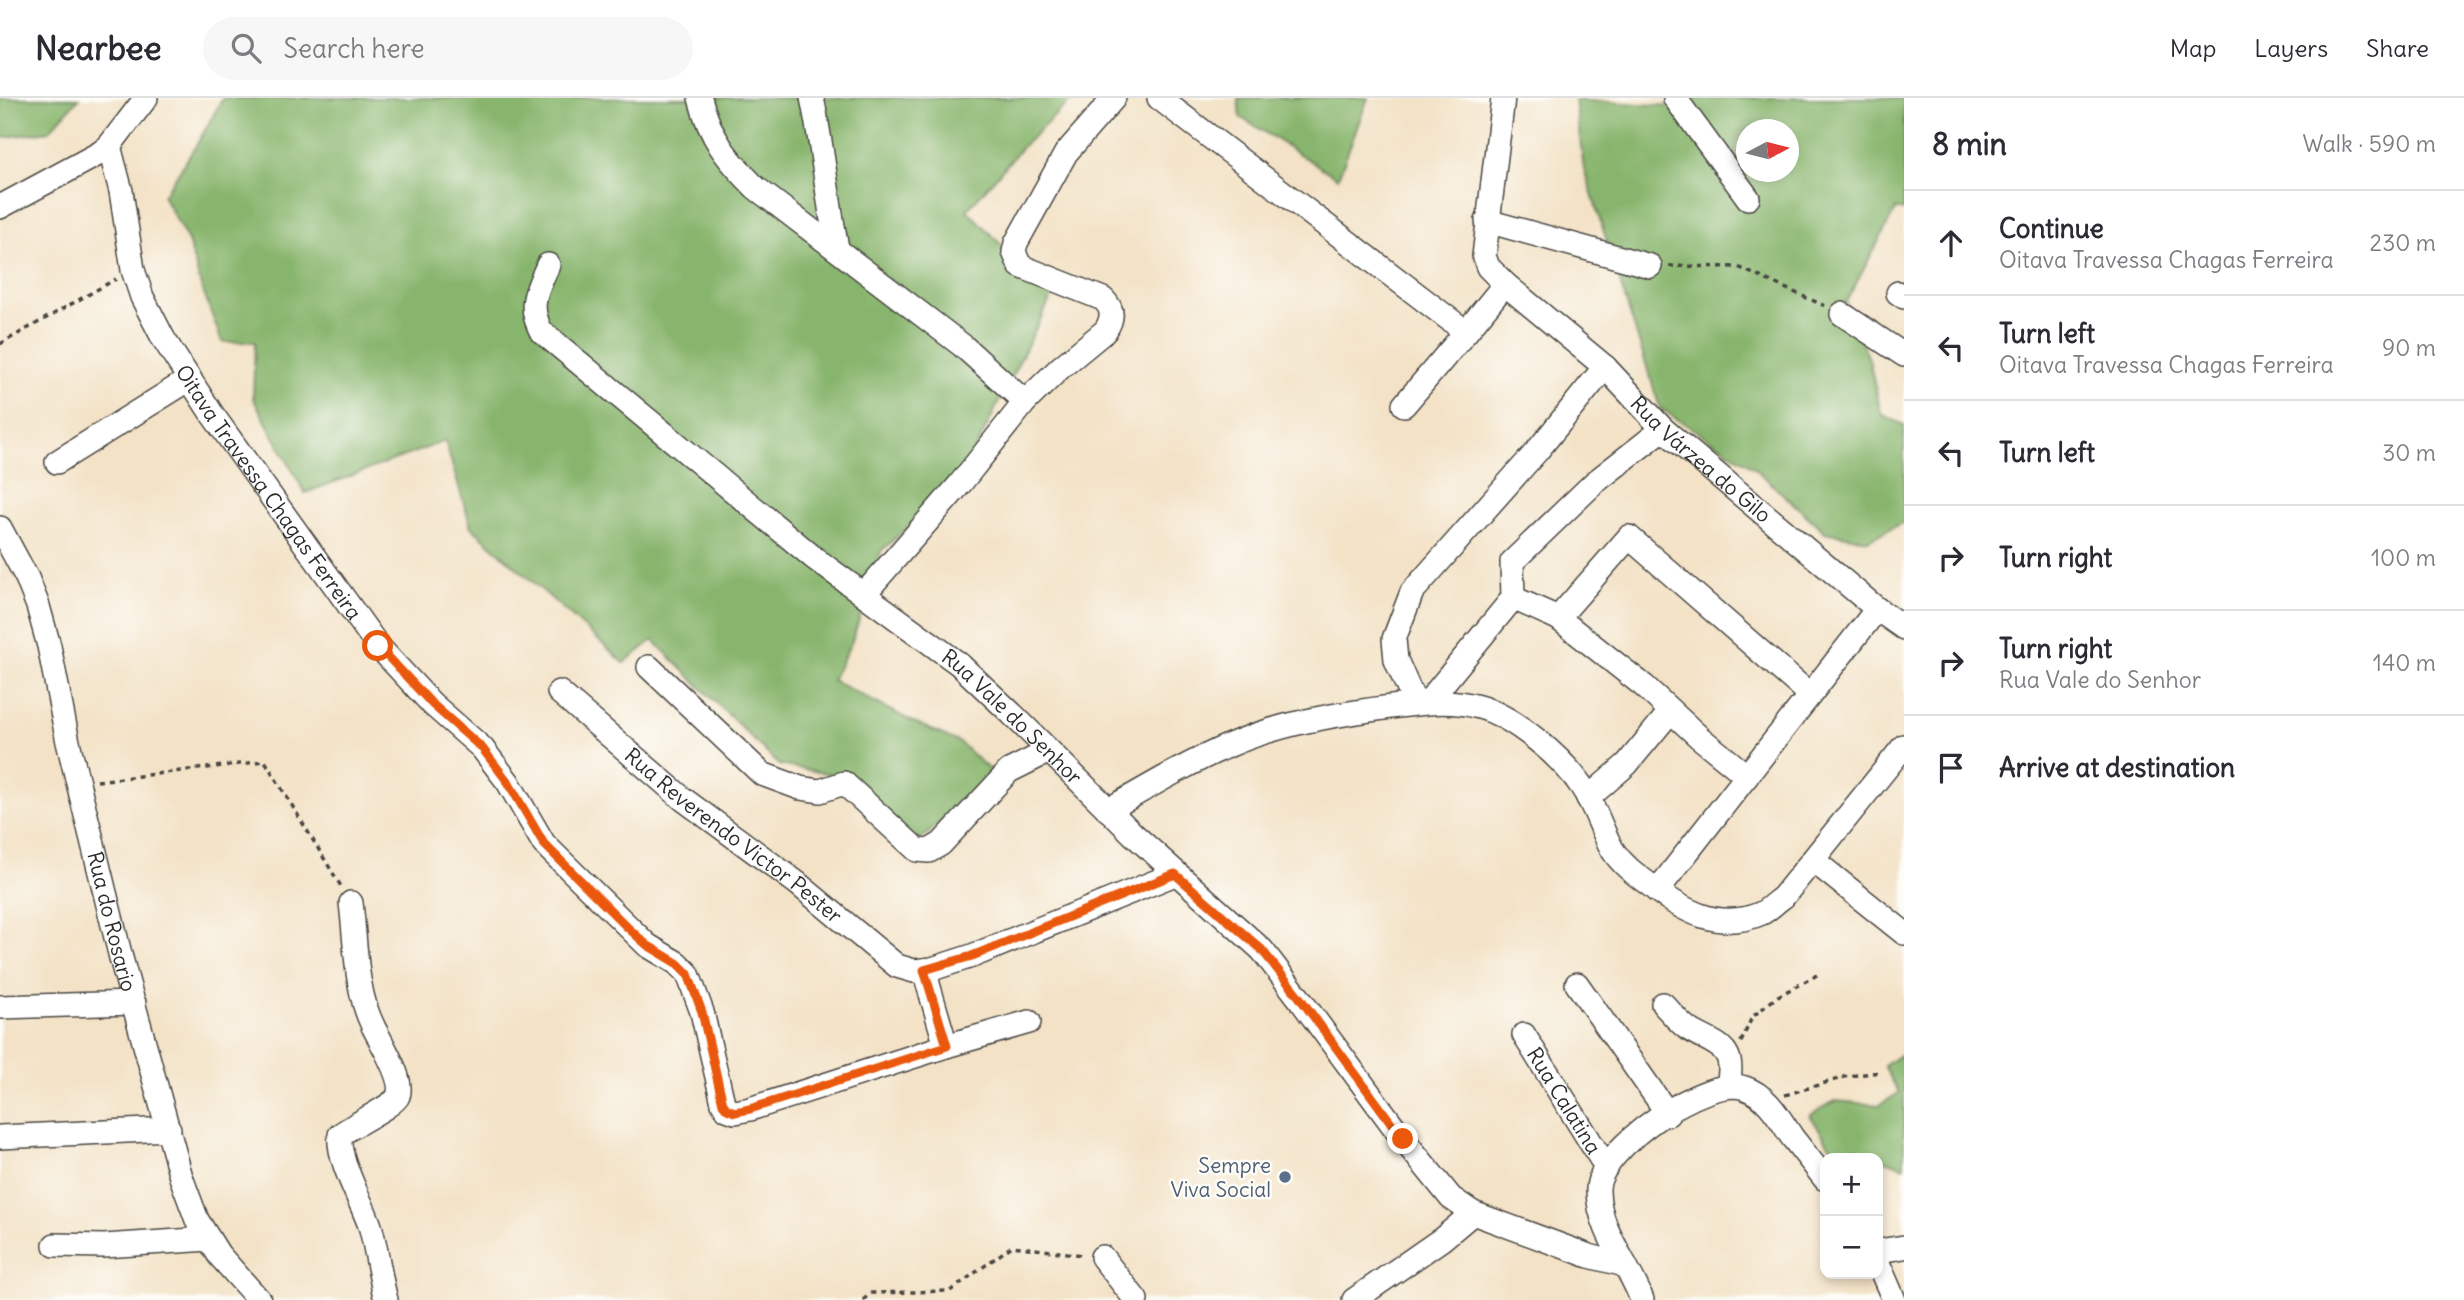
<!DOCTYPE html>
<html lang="en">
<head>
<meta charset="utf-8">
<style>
  :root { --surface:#fff; --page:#f7f7f7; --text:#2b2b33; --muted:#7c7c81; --line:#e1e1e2 }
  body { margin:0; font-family:Delius,sans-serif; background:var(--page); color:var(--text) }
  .controls { position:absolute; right:21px; bottom:21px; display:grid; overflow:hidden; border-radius:14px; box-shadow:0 4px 10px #0003 }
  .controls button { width:63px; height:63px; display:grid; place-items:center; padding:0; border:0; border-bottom:2px solid var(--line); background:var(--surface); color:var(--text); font:35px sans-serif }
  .compass { position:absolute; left:1736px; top:21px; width:63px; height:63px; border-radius:50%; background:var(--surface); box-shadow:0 4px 10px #0003; rotate:83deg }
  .stop { position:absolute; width:21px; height:21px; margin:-16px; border:5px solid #ea580c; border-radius:50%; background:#fff }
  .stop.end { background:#ea580c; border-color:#fff; box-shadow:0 2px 7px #0008 }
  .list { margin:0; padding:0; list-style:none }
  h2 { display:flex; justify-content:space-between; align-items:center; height:91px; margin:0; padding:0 28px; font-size:30px }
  h2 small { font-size:23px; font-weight:400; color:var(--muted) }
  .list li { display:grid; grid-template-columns:46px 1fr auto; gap:21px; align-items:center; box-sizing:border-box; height:105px; padding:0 28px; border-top:2px solid var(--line) }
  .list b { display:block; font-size:26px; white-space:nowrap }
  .list p { margin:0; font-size:23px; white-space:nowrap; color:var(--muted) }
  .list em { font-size:23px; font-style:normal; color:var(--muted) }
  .icon { flex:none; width:38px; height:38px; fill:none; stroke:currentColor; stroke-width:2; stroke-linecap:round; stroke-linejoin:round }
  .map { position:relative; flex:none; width:1904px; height:1202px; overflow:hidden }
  header { display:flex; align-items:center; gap:42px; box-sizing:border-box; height:98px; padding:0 35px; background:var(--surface); border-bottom:2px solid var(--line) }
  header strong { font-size:33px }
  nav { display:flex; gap:38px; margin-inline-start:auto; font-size:24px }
  .search { width:490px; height:63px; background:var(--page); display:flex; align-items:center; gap:18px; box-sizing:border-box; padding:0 24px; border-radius:38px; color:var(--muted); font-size:26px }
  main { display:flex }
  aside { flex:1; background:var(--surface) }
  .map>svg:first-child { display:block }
</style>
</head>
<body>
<header>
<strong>Nearbee</strong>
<div class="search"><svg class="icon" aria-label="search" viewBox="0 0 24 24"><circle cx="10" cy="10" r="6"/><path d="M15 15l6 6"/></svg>Search here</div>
<nav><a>Map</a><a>Layers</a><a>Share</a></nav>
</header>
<main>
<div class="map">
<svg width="1904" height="1202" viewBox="0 0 1904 1202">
  <rect width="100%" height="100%" fill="#fdfcf7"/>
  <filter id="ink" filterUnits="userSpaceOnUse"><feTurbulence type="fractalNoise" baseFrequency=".0143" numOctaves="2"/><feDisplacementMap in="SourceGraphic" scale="14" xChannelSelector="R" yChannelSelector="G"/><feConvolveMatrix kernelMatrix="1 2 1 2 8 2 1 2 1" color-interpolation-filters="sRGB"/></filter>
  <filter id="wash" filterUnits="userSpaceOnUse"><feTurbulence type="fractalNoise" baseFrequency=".00686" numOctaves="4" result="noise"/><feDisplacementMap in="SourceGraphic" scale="28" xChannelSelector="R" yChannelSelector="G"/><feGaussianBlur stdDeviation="1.57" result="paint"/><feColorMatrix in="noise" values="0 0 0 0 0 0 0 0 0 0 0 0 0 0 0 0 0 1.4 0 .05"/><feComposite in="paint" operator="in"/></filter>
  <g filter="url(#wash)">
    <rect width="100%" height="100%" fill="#f3e2c6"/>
    <path fill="#88b56d" stroke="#5a704c" stroke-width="2" fill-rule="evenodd" d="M0 0H79L49 33 0 40Z
      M223 0H1079L1069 4 1022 49 967 112 1052 198 960 382 881 453 852 543 832 582 911 623 959 644 995 677 918 744 843 678 779 667 653 542 624 565 471 429 445 343 305 395 253 300 255 244H222L201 188 188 143 163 98 197 46Z
      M1238 0H1368L1338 80 1240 19Z
      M1677 0H1904V113L1896 111 1846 204 1869 261 1881 316 1904 327V424L1868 442 1825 434 1753 369 1660 310 1584 71 1575 2 1673 8ZM1746 32H1788V74H1746Z
      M1904 954V1069L1886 1062 1878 1066V1060H1838L1810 1017 1835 1003 1879 1007 1899 995 1884 968Z"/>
  </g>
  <g filter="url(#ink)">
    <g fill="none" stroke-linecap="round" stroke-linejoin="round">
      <defs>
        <g id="minor">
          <path d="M700 0C710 40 727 61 756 90L963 248 1025 304"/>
          <path d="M812 0C823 50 827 100 837 150"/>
          <path d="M1159 0 1466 234 1505 186"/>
          <path id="s1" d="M1503 0 1484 158 1488 169 1505 186 1605 269 1663 331 1877 511 1904 530"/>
          <path d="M1675 0 1748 100"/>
          <path id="s2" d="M109 48 121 93 133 172 142 199 163 240 212 316 378 548 432 606 482 650 508 684 544 746 647 847 677 865 688 876 702 914 723 1005 727 1011 735 1014 750 1011 946 948 1029 924"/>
          <path d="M0 109 100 55 109 48 146 0"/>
          <path d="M1487 123 1650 168"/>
          <path id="s3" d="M548 167C537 193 527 206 541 233L814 460 959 566 1012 616 1133 736 1262 852 1299 900 1403 1041 1451 1100 1473 1115 1589 1158 1625 1167"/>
          <path d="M1898 195 1904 199"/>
          <path d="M1842 216 1904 257"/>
          <path d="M1404 307 1466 234"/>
          <path d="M57 364 190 281"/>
          <path id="s4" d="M0 430 27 480 38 508 49 548 68 644 121 860 181 1079 197 1122 219 1157 259 1202"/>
          <path d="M865 495 960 386 1025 304 1060 270 1105 233C1113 221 1114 211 1103 201L1020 168 1014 154 1016 145 1066 55 1114 0"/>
          <path d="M1513 500 1558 520 1644 588 1699 639 1747 678"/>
          <path d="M1558 520 1629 439 1810 597"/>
          <path d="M649 569 762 676 800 690 820 693 844 685 917 752 929 753 941 746 1009 673 1049 653"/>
          <path id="s5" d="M559 594 683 701 797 785 897 868 914 873 932 871 972 858 1175 776"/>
          <path d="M1428 604 1513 500 1512 464 1594 385 1663 331"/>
          <path d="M1415 605 1396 562 1394 541 1412 494 1537 353 1605 269"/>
          <path d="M1588 700 1627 666 1670 614"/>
          <path d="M1108 712C1148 689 1188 665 1230 647 1278 626 1332 617 1384 610 1415 606 1448 600 1479 609 1513 618 1562 659 1582 689 1595 708 1601 731 1612 751 1621 766 1636 777 1650 787 1682 813 1720 834 1762 815 1769 811 1776 804 1783 799L1904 648"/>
          <path d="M1814 763 1904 835"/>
          <path d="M1657 793 1877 511"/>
          <path d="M351 805C356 845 355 892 373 928 380 943 405 982 398 998 395 1007 351 1028 340 1037 337 1062 363 1105 371 1131 377 1154 380 1179 386 1202"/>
          <path d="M924 872 946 948"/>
          <path d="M1577 886 1668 1016"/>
          <path d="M1663 906C1671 914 1678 924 1687 930 1715 948 1737 946 1728 987"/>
          <path d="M0 909 134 905"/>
          <path id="s6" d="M1524 937 1606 1069"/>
          <path d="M0 1039 169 1031"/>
          <path d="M55 1147 104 1148 209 1141"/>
          <path d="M1878 1153 1904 1149"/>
          <path d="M1102 1159 1136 1202"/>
          <path d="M1878 1165 1894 1202"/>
          <path d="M1354 1202 1442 1141 1473 1115"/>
          <path d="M1642 1202C1629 1166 1599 1134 1598 1093 1596 1052 1707 976 1745 990 1768 998 1779 1020 1792 1039 1803 1053 1814 1067 1825 1081"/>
        </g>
      </defs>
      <use href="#minor" stroke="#494642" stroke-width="26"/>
      <path stroke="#494642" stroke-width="3.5" stroke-dasharray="5 5" stroke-linecap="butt" d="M1669 168 1738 169 1825 208
        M0 246 116 181
        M97 683 265 663 342 790
        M1741 944 1752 919 1778 898 1817 877
        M1785 997 1848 978 1881 974
        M863 1202 871 1195 950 1193 1012 1148 1083 1157"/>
      <use href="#minor" stroke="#fff" stroke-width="23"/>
    </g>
  </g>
  <g fill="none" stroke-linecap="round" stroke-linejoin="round" filter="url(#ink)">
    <path stroke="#ea580c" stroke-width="9" d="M378 548 432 606 482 650 508 684 544 746 627 829 647 847 677 865 688 876 702 914 723 1006 727 1011 735 1014 750 1011 947 948 924 872 972 858 1175 776 1262 852 1300 900 1403 1041"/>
  </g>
  <circle fill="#5c6f8a" stroke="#fdfcf7" stroke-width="2.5" cx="1285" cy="1079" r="7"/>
  <g text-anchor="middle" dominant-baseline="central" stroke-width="5" stroke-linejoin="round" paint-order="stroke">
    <g font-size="21" fill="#2b2b2b" stroke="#fdfcf7">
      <text stroke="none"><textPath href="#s1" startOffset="458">Rua Várzea do Gilo</textPath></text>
      <text stroke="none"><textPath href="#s2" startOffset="388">Oitava Travessa Chagas Ferreira</textPath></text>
      <text stroke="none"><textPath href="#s3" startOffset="679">Rua Vale do Senhor</textPath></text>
      <text stroke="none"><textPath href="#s5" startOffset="226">Rua Reverendo Victor Pester</textPath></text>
      <text stroke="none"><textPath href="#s4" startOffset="411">Rua do Rosario</textPath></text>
      <text stroke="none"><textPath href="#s6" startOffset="77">Rua Calatina</textPath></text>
    </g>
    <g font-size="21" fill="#4e5e75" stroke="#fdfcf7" text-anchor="end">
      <text x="1271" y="1067">Sempre<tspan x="1271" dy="24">Viva Social</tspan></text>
    </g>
  </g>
</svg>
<div class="controls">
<button>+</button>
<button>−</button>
</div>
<svg class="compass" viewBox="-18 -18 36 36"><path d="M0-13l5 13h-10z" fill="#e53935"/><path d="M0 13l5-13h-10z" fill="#7c7c81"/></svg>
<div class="stop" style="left:378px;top:548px"></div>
<div class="stop end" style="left:1403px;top:1041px"></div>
</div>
<aside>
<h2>8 min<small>Walk · 590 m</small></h2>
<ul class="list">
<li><svg class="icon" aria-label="ahead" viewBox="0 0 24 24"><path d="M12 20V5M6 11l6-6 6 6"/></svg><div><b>Continue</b><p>Oitava Travessa Chagas Ferreira</p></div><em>230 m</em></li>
<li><svg class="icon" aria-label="left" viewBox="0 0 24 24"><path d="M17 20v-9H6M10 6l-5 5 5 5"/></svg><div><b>Turn left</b><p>Oitava Travessa Chagas Ferreira</p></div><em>90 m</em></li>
<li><svg class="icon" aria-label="left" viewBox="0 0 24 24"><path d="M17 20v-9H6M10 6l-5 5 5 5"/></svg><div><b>Turn left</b></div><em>30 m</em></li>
<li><svg class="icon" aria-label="right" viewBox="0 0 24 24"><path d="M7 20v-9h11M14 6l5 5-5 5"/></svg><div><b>Turn right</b></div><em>100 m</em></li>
<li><svg class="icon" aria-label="right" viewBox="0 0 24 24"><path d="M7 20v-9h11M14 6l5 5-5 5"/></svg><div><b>Turn right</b><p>Rua Vale do Senhor</p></div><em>140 m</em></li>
<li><svg class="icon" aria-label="arrive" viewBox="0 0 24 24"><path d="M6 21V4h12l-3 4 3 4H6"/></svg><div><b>Arrive at destination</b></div></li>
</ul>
</aside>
</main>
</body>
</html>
